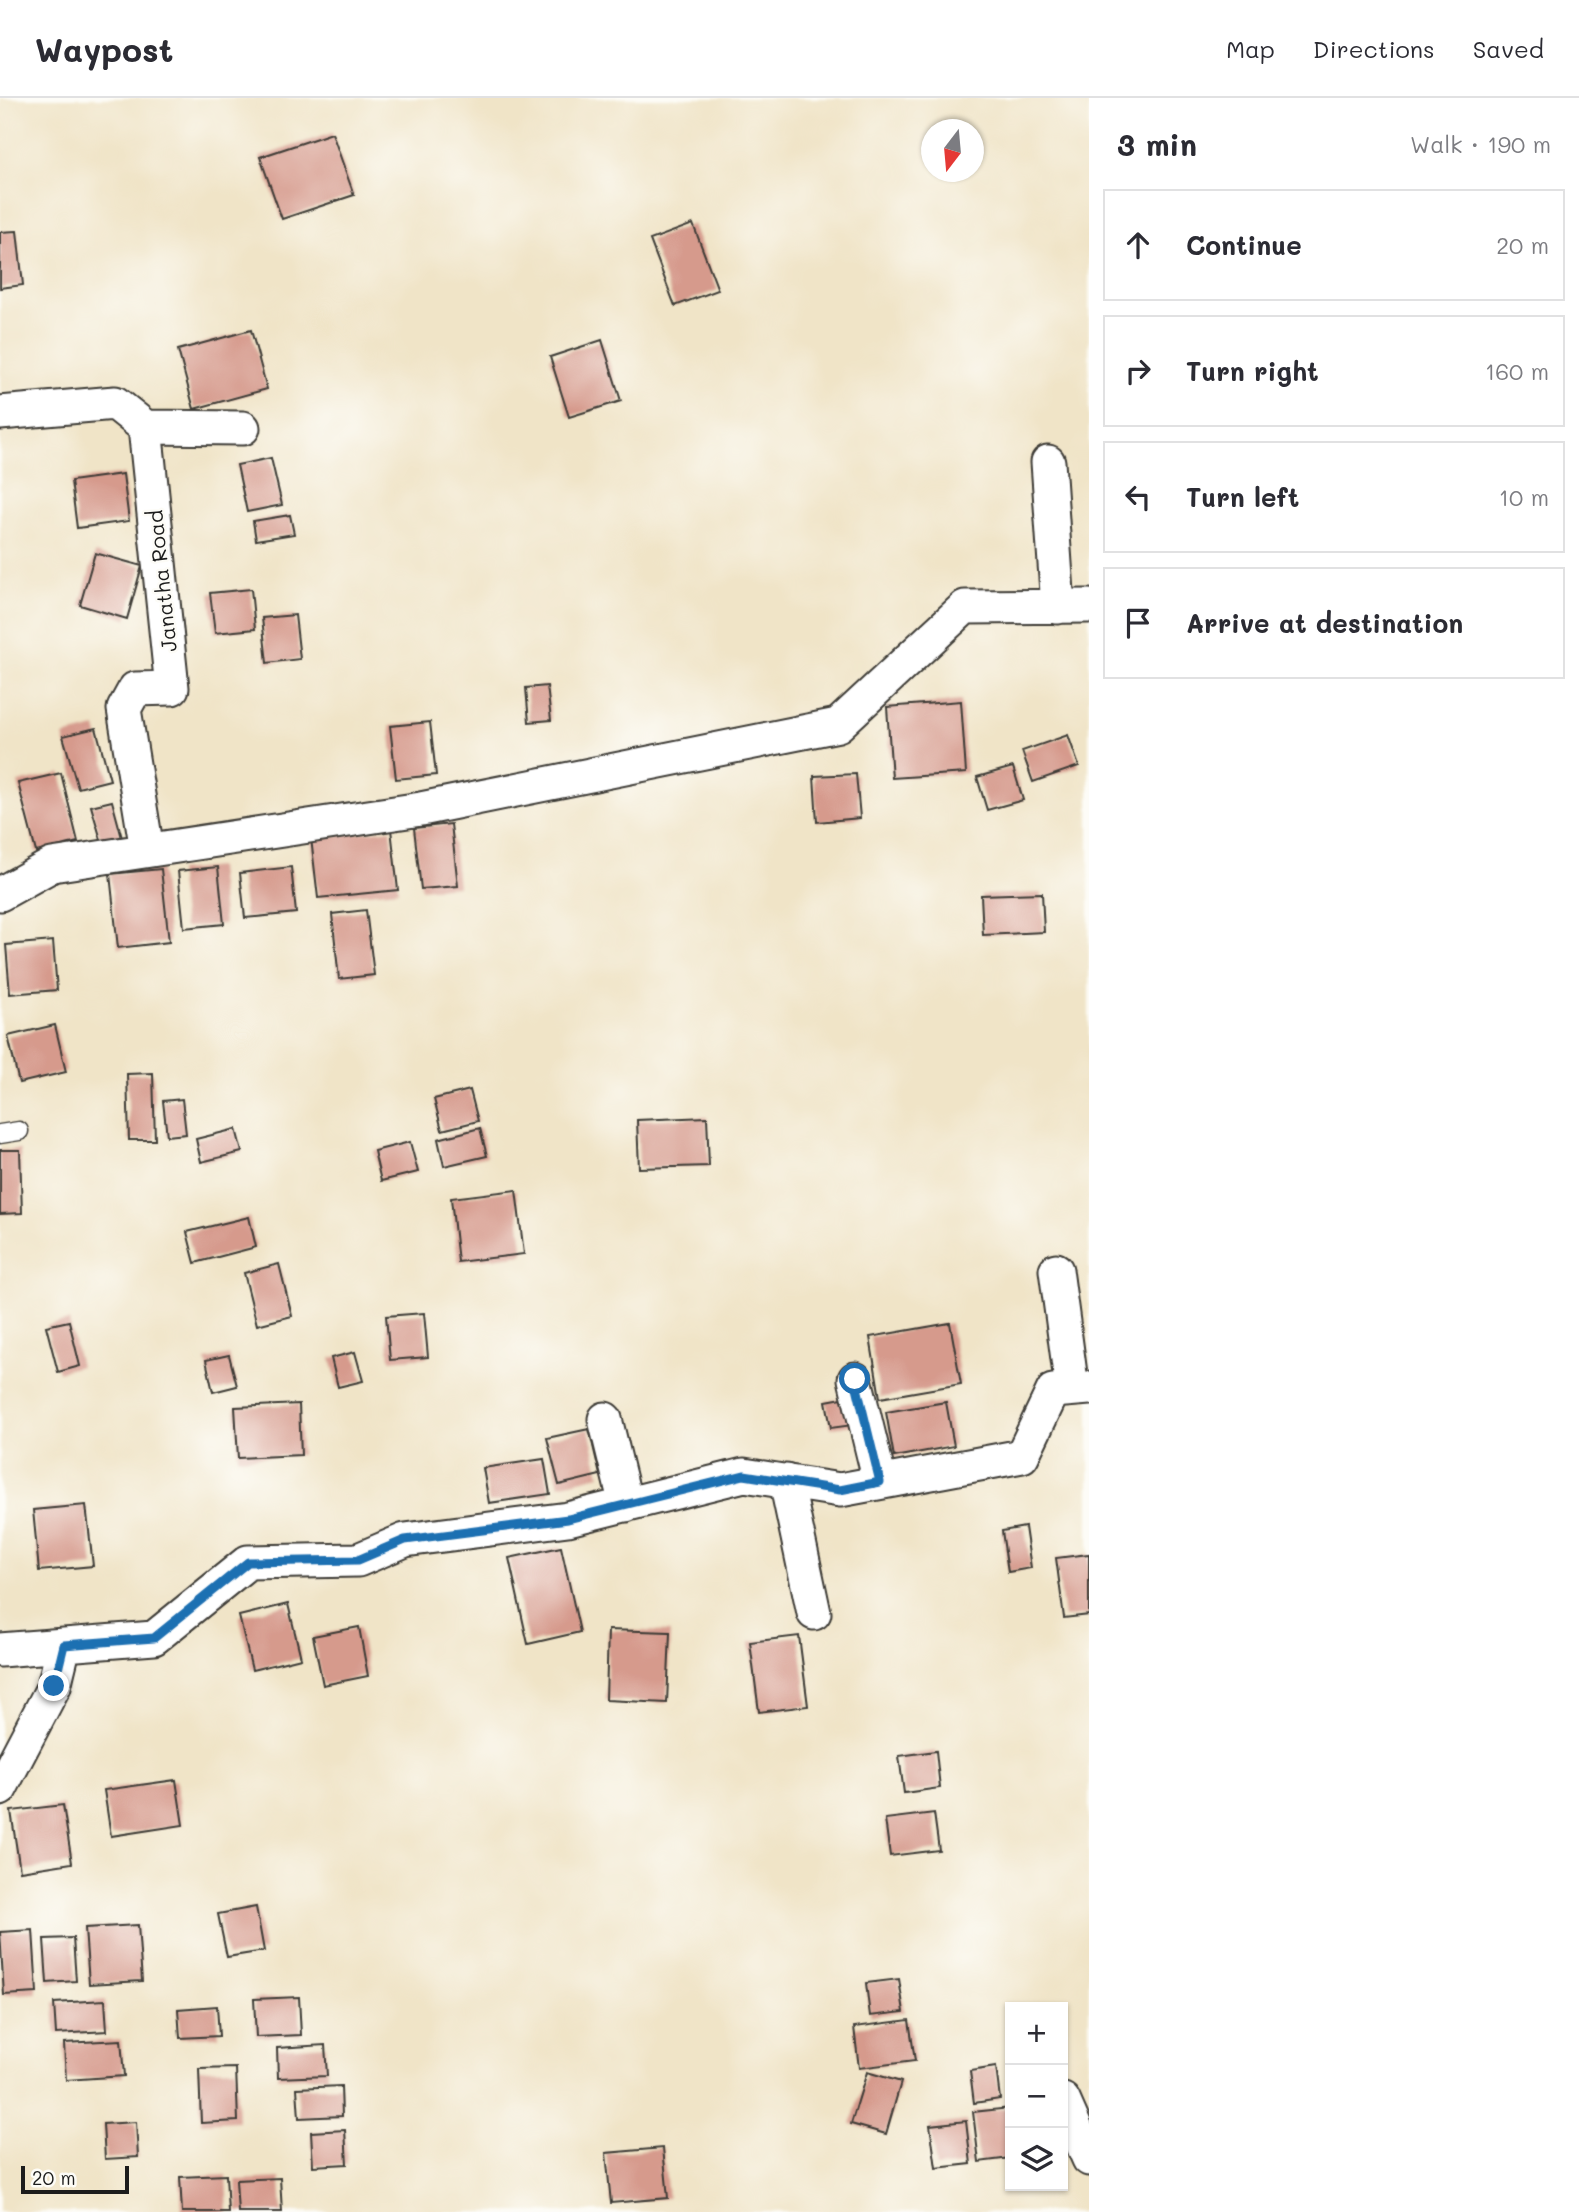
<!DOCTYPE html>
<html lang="en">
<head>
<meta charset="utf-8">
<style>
  :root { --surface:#fff; --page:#f2f2f3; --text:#2b2b33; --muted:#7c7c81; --line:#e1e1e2 }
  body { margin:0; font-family:Mali,sans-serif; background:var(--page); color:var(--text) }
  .controls { position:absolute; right:21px; bottom:21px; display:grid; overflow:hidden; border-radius:0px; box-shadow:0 2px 5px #0004 }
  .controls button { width:63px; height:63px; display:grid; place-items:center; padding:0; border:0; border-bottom:2px solid var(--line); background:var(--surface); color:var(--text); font:35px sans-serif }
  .compass { position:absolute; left:921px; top:21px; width:63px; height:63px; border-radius:50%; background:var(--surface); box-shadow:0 2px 5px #0004; rotate:196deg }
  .scale { position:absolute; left:21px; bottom:18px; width:108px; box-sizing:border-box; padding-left:7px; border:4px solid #1c1c1c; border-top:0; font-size:19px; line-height:24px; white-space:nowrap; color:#1c1c1c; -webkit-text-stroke:5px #fdfcf7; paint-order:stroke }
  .stop { position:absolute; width:21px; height:21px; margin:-16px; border:5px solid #1f6fb2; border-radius:50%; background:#fff }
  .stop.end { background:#1f6fb2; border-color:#fff; box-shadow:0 2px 7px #0008 }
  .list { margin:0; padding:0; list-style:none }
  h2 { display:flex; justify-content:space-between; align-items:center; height:91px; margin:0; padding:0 28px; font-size:30px }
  h2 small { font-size:23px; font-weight:400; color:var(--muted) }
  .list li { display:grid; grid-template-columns:46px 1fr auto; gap:21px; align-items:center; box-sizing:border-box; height:112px; margin:0 14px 14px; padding:0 14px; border:2px solid var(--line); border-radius:0px }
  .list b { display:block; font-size:26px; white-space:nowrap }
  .list em { font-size:23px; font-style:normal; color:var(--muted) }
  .icon { flex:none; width:38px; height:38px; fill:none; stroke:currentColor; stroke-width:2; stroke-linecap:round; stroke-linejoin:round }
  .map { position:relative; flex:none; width:1089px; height:2114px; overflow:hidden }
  header { display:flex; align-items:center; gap:42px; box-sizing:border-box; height:98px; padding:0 35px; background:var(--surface); border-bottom:2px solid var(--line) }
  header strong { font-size:33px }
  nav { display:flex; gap:38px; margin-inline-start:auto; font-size:24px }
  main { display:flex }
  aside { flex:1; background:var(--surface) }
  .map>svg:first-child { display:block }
</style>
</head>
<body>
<header>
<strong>Waypost</strong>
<nav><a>Map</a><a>Directions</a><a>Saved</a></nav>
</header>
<main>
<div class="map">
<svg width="1089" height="2114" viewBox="0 0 1089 2114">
  <rect width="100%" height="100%" fill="#fdfcf7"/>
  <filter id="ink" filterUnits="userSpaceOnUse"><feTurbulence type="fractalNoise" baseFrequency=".0143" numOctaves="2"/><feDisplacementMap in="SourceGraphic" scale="14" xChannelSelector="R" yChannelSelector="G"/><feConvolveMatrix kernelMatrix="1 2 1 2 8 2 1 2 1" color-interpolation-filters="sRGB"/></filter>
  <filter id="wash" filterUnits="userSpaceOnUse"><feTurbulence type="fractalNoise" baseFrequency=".00686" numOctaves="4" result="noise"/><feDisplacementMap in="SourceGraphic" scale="28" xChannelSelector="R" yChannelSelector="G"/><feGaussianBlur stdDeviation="1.57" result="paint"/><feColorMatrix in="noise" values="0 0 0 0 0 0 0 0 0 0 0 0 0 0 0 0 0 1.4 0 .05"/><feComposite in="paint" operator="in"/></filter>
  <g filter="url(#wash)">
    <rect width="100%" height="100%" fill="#f0e4c7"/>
    <g id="blocks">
      <path fill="#d69a8c" d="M332 35 354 97 282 121 260 59Z
        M693 126 718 192 675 208 650 142Z
        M17 133 23 187 0 190V134Z
        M251 232 267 291 194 311 178 252Z
        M602 242 621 303 569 319 550 259Z
        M271 360 282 407 247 414 237 367Z
        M123 376 129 423 77 430 71 383Z
        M290 417 294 436 256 442 253 423Z
        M95 455 142 468 127 521 80 507Z
        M251 491 255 531 215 535 210 495Z
        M295 517 300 561 267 565 262 520Z
        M547 588 551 622 529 624 526 590Z
        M961 603 966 675 892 680 887 609Z
        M430 624 436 677 396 681 390 628Z
        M96 630 110 682 78 690 63 638Z
        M1068 637 1079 668 1033 684 1022 653Z
        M1013 669 1023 702 987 712 977 679Z
        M61 675 78 744 36 754 18 685Z
        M856 676 860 720 817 724 814 678Z
        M112 703 122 740 102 745 91 708Z
        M451 726 458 788 421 791 414 730Z
        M391 731 398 792 318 800 311 740Z
        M218 769 224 826 184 830 178 773Z
        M291 769 296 815 245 820 240 775Z
        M161 771 169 844 118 850 110 776Z
        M1042 795 1044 834 983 837 981 797Z
        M366 812 374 877 339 881 332 816Z
        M53 843 57 892 10 896 6 847Z
        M55 927 66 974 19 985 8 938Z
        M153 975 155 1042H129L127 976Z
        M470 992 478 1023 442 1032 434 1001Z
        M182 1001 186 1036 167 1038 163 1003Z
        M707 1019 709 1068 639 1070 637 1022Z
        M480 1030 487 1058 444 1068 438 1041Z
        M236 1031 242 1054 201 1064 196 1041Z
        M410 1044 418 1074 381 1083 374 1053Z
        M0 1052H20L22 1115 0 1116Z
        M516 1092 524 1156 458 1164 451 1100Z
        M249 1119 256 1149 195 1165 187 1134Z
        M279 1166 292 1218 257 1227 244 1175Z
        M424 1215 428 1259 390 1262 386 1218Z
        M69 1223 80 1268 58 1274 46 1228Z
        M950 1225 961 1286 880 1300 870 1239Z
        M355 1254 363 1283 338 1289 331 1260Z
        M229 1257 237 1288 213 1294 206 1262Z
        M848 1299 853 1327 831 1330 826 1303Z
        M946 1304 954 1348 894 1359 886 1314Z
        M299 1306 301 1357 238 1360 235 1309Z
        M589 1331 600 1377 559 1387 547 1340Z
        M544 1361 550 1396 489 1405 483 1370Z
        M86 1407 93 1468 39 1473 33 1412Z
        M1025 1429 1031 1470 1008 1474 1002 1433Z
        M561 1449 580 1534 528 1546 509 1460Z
        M1089 1456V1517L1064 1520 1056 1460Z
        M288 1506 301 1560 252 1572 239 1518Z
        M359 1529 368 1578 323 1587 313 1538Z
        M608 1532 670 1534 667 1605 606 1602Z
        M799 1538 808 1608 759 1614 750 1544Z
        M936 1653 940 1690 904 1695 899 1658Z
        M176 1682 183 1727 111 1738 104 1692Z
        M63 1707 72 1765 20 1773 11 1713Z
        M934 1715 939 1752 890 1758 885 1721Z
        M256 1809 264 1853 227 1859 218 1816Z
        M138 1827 142 1883 89 1886 85 1830Z
        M33 1832 37 1895 4 1897 0 1834Z
        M73 1840 76 1883 47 1885 44 1841Z
        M899 1881 904 1914 870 1918 866 1885Z
        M299 1899 301 1937 256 1939 254 1901Z
        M105 1902 107 1933 56 1936 54 1905Z
        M217 1908 219 1938 180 1940 178 1911Z
        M909 1922 915 1963 859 1970 854 1929Z
        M121 1942 124 1978 66 1982 64 1945Z
        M325 1947 327 1978 278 1980 277 1950Z
        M996 1969 1000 2001 974 2005 970 1973Z
        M236 1970 238 2023 201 2025 199 1971Z
        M867 1974 901 1984 886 2036 851 2026Z
        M341 1988 342 2018 299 2020 297 1990Z
        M1010 2010V2060L979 2064 973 2014Z
        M966 2023 971 2066 936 2070 930 2027Z
        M136 2024 138 2059 105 2061 103 2026Z
        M345 2032 347 2066 313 2068 311 2034Z
        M663 2050 668 2100 611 2105 606 2055Z
        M226 2077 228 2114H182L180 2079Z
        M280 2080 282 2114H238L236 2082Z"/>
    </g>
  </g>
  <g filter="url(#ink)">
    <use href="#blocks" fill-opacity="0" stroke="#3c3a36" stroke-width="2"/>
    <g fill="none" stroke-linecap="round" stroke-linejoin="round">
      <defs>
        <path id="lane" d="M0 1036 19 1033"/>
        <path id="street" d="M0 315 115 305 145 329 172 590 135 591 124 611 147 752
          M145 329 243 330
          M1048 364 1058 509
          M0 796 52 767 421 711 838 627 965 509 1089 508
          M1056 1172 1072 1291
          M855 1281 880 1384
          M605 1321 626 1407
          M786 1383 814 1515
          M0 1552 154 1540 248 1464 358 1462 405 1442 568 1421 744 1377 840 1392 1022 1358 1053 1293 1089 1290
          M0 1691 54 1588 64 1547
          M1063 2002 1089 2061"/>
      </defs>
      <use href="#lane" stroke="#3c3a36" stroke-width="21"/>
      <use href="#street" stroke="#3c3a36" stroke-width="37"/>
      <use href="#lane" stroke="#fff" stroke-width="18"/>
      <use href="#street" stroke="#fff" stroke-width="33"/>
    </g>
  </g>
  <g fill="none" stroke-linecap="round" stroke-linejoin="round" filter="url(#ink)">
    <path stroke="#1f6fb2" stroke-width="9" d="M54 1588 64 1547 154 1540 248 1464 358 1462 405 1442 568 1421 744 1377 840 1392 880 1384 855 1281"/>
  </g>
  <g text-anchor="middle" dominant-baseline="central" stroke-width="5" stroke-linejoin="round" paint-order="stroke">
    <g font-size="21" fill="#1c1c1c" stroke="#fdfcf7">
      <text transform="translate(161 483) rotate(-96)">Janatha Road</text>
    </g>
  </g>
</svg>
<div class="controls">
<button>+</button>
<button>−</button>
<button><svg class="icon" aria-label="layers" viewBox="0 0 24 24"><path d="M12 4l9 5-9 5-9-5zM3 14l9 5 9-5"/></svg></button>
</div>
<svg class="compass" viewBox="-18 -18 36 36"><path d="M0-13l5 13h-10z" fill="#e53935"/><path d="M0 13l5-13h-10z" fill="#7c7c81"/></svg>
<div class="scale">20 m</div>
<div class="stop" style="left:855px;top:1281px"></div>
<div class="stop end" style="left:54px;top:1588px"></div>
</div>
<aside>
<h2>3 min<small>Walk · 190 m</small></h2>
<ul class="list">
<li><svg class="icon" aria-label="ahead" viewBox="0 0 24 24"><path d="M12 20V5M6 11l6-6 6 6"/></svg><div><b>Continue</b></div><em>20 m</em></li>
<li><svg class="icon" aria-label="right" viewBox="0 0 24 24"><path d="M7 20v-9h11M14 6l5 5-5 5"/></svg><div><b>Turn right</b></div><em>160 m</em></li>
<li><svg class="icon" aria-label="left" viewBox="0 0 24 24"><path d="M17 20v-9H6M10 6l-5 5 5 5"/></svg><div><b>Turn left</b></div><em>10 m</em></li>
<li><svg class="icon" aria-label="arrive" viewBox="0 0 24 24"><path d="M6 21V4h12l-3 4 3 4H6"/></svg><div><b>Arrive at destination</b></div></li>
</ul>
</aside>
</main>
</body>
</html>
